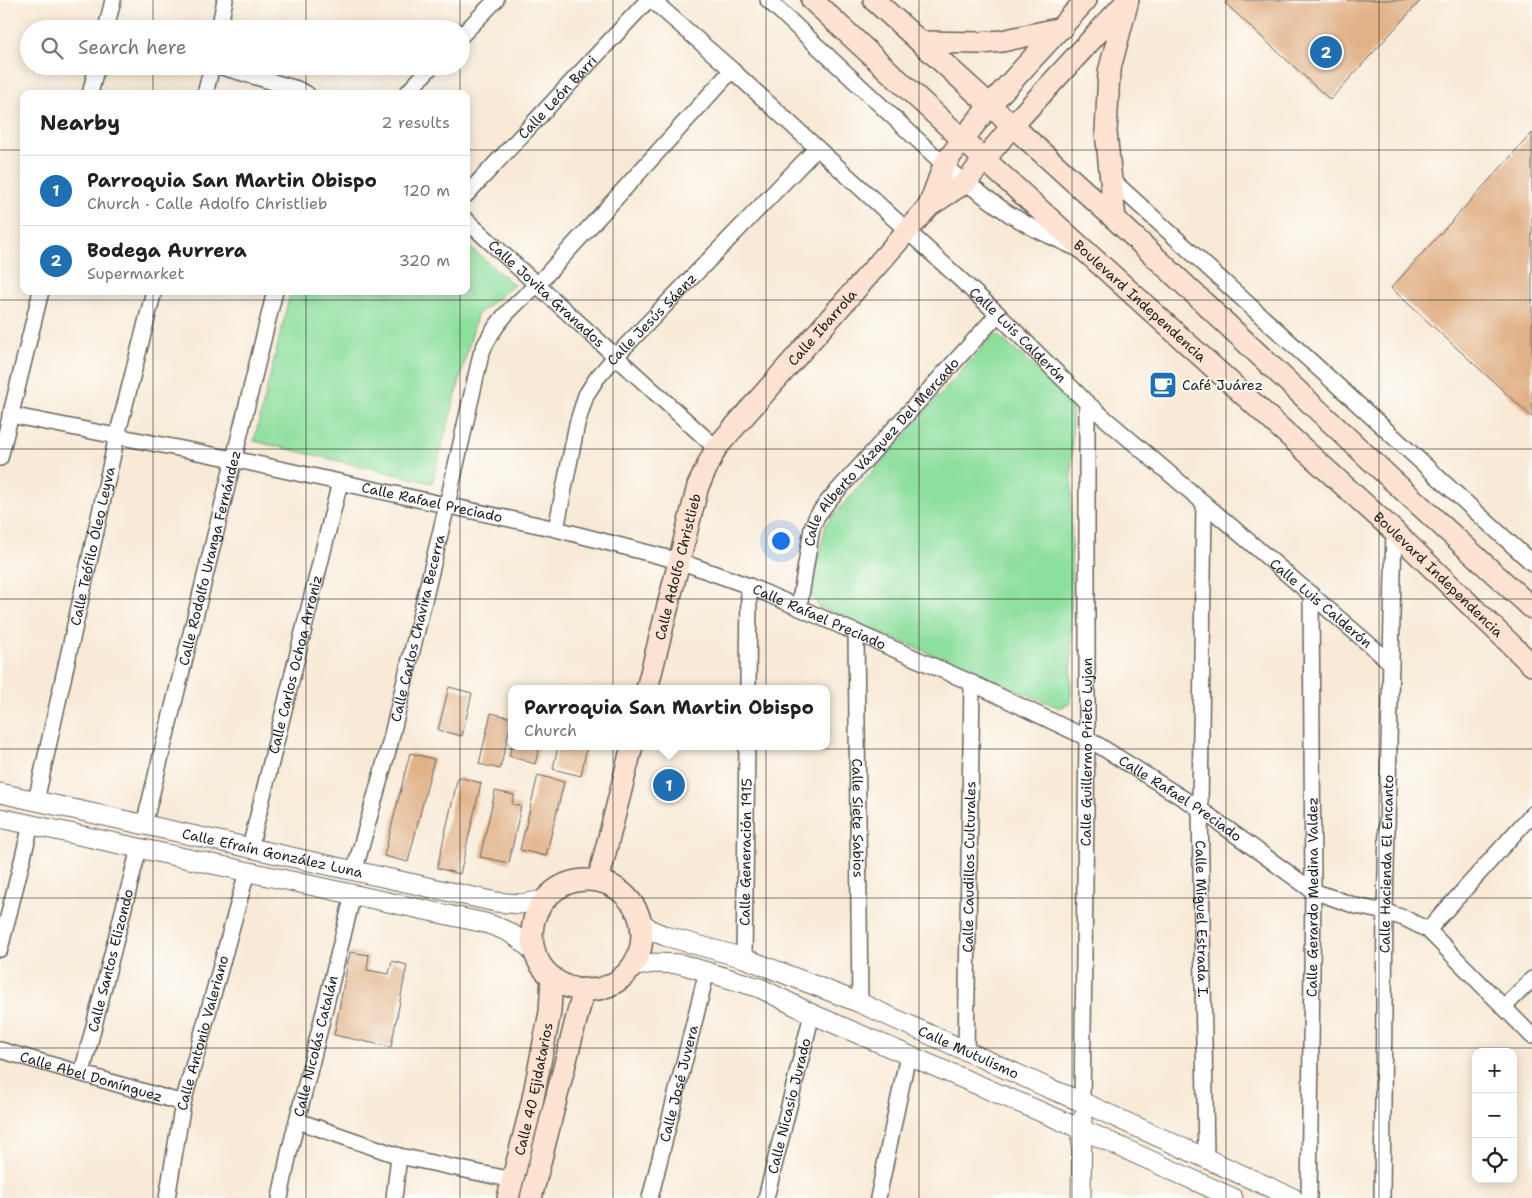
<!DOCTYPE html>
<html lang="en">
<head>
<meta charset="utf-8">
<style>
  :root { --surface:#fff; --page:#f2f2f2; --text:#222; --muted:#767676; --line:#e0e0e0; --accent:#1f6fb2 }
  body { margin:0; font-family:"Shantell Sans",sans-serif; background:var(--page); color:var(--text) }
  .controls { position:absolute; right:15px; bottom:15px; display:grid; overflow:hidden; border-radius:10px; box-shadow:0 2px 12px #0003 }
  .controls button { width:45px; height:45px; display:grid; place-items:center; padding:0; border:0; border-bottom:1px solid var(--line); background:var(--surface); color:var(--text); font:25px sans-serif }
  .you { position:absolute; left:780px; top:540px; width:18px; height:18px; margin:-12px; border:4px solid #fff; border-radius:50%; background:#1a73e8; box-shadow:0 0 0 8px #1a73e833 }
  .badge { display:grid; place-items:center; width:32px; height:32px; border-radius:50%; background:var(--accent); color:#fff; font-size:16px; font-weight:700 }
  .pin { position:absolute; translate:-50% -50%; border:2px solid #fff; box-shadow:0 1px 5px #0006 }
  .popup { position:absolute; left:508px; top:685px; width:322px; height:65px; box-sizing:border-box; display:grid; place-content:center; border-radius:10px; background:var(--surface); filter:drop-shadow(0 1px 4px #0005); font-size:16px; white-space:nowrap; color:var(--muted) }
  .popup b { font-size:19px; color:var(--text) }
  .popup::after { content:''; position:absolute; left:50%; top:100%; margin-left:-10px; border:10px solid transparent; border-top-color:var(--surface) }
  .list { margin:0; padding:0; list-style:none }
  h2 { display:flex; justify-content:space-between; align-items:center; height:65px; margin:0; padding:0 20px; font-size:21px }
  h2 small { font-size:16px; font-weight:400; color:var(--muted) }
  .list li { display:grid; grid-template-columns:32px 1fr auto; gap:15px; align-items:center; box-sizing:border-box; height:70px; padding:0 20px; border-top:1px solid var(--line) }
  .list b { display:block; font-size:19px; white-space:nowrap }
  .list p { margin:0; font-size:16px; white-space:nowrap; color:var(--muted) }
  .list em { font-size:16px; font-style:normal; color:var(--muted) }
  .icon { flex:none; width:28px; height:28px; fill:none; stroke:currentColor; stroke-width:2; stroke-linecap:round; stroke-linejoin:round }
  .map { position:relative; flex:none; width:1532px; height:1198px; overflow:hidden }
  .search { position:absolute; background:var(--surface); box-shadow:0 2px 12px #0003; left:20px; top:20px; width:450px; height:55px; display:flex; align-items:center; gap:12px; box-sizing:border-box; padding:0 18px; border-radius:28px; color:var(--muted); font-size:19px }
  .panel { position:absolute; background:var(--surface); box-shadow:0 2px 12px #0003; left:20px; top:90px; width:450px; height:205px; border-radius:10px }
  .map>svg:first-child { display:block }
</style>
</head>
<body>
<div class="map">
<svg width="1532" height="1198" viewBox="0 0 1532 1198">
  <rect width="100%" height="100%" fill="#fdfcf7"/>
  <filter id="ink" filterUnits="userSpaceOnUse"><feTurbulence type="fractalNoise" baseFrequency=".02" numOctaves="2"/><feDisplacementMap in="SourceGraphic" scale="10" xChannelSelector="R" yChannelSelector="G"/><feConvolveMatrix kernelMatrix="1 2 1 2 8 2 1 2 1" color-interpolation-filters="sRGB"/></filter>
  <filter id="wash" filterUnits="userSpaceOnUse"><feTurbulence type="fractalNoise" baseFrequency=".0096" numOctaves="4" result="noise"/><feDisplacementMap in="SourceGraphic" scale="20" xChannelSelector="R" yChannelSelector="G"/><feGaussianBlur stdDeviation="1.12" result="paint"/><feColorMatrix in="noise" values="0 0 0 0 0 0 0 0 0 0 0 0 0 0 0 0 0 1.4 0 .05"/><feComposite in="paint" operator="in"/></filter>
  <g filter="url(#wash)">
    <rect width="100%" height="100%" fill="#f8ead7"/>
    <path fill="#8ddf9e" stroke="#547e5d" d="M466 244 514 285 477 315 432 483 254 441 291 291H466Z
      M995 333 1072 400 1071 702 1060 708 819 607 811 594 826 524Z"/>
    <g id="blocks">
      <path fill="#e1b187" d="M1228 0H1421L1330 100 1225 3Z
        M1532 133V417L1391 288Z
        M449 687 472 693 462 736 438 730Z
        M491 713 512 718 500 769 479 764Z
        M512 746H540L535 764 509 756Z
        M558 746H587L581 776 553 769Z
        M410 753 434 759 408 862 384 856Z
        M538 775 564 782 546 856 520 850Z
        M458 777 481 783 460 874 437 868Z
        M495 791 514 795 512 804 521 806 509 863 480 857Z
        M350 952 369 955 367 970 389 974 392 961 407 965 391 1047 334 1035Z"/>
    </g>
  </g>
  <g filter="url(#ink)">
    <use href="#blocks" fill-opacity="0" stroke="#69645d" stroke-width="1"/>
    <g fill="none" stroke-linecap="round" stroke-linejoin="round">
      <defs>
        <g id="minor">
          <path id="s1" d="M652 0 732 70 998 314 1087 403 1391 663"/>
          <path d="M768 0 954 174 1009 214 1035 229 1074 247"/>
          <path d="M106 29 113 0"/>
          <path d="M219 29 225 0"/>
          <path d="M461 36 496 0"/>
          <path d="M219 66 297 89 307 94"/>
          <path d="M90 94 97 66"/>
          <path d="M205 94 212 66"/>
          <path d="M406 94 432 66"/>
          <path d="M1111 179 1532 563"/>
          <path id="s2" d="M466 195 648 0"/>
          <path id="s3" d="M466 220 716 448"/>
          <path id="s4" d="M10 415 233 459 556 529 679 561 749 586 972 683 1087 738 1200 809 1313 891 1356 906 1385 912 1404 918 1428 930 1532 1036"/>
          <path d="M0 458 41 291"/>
          <path id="s5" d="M1204 503 1200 809 1206 1157"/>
          <path id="s6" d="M556 529 577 424 586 395 597 378 616 356 817 148"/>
          <path id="s7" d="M799 607 812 528 817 516 829 500 998 314"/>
          <path id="s8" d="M856 632 860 1003"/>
          <path d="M748 689 749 586"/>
          <path id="s9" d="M36 801 117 436 154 291"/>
          <path id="s10" d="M144 825 275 291"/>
          <path id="s11" d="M250 848 340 482"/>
          <path id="s12" d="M354 872 389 747 447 505 481 354C494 322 513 306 538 284L732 70"/>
          <path d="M1428 930 1532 814"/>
          <path d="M0 949 31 825"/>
          <path id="s13" d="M744 958 747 746"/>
          <path d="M1504 1007 1532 979"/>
          <path id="s14" d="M0 1050 183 1103"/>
          <path id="s15" d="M966 1051 972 683"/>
          <path id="s16" d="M82 1073 139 848"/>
          <path id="s17" d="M1082 1102 1087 738V403"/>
          <path d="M298 1121 399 1156 513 1180"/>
          <path id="s18" d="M167 1198 183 1103 247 872"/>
          <path id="s19" d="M280 1198 289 1153 353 895"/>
          <path d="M394 1198 399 1156"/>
          <path id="s20" d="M650 1198 707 971"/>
          <path id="s21" d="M766 1198 812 1014"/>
          <path d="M878 1198 908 1055"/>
          <path id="s22" d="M1309 1198 1313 891 1311 594"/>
          <path id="s23" d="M1382 1198 1385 912 1394 531"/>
        </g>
        <g id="tertiary">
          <path id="s24" d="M0 793 496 902 520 904 545 900"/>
          <path d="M0 818 485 923C510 931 516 935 535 953"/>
          <path id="s25" d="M640 921 651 930 665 936 744 958 860 1003 1046 1087 1082 1102 1293 1198"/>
          <path d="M632 967 654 963 681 964 760 988 812 1014 1081 1129 1233 1198"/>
          <path d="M1081 1198 1082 1119"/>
        </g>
        <g id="secondary">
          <path id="s26" d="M812 0 975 151 1394 531 1532 665"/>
          <path d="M874 0 1115 219 1391 479 1532 608"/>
          <path d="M921 42 981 43 1002 41 1062 28"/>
          <path d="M929 206 944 165 963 139 990 105 1086 0"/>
          <path d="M1115 219 1106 132 1109 72 1127 4"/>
          <path id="s27" d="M647 689 698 486 716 448 929 206 966 182 1012 126 1128 0"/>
          <circle cx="587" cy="935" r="55"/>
          <path d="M598 881 632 746"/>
          <path id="s28" d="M508 1198 532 1103 550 1012 552 977"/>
          <path d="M531 1198 584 989"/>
        </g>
      </defs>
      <use href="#minor" stroke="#69645d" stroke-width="18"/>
      <use href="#tertiary" stroke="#69645d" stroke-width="21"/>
      <use href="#secondary" stroke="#69645d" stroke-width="24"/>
      <use href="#minor" stroke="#fff" stroke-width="15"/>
      <use href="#tertiary" stroke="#fff" stroke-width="19"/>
      <use href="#secondary" stroke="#fee3d2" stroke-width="21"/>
    </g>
  </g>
  <path fill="none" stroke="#1c1c1c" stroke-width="1" stroke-opacity="0.55" d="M153 0V29M306 0V29M460 0V29M613 0V1198M766 0V1198M919 0V1198M1072 0V1198M1226 0V1198M1379 0V1198M153 66V94M306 66V94M460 66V94M0 150H24M466 150H1532M153 291V1198M306 291V1198M460 291V1198M0 300H1532M0 449H1532M0 599H1532M0 749H1532M0 898H1532M0 1048H1532"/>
  <defs>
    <symbol id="cafe-square" viewBox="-11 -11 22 22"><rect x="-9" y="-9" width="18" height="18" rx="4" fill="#1f6fb2" stroke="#fdfcf7"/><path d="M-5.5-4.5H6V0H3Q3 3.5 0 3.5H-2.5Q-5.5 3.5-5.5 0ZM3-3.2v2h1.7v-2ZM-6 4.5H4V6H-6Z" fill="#fff"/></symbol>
  </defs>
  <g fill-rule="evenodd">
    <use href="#cafe-square" x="1147" y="369" width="32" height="32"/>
  </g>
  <g text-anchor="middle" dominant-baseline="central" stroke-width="4" stroke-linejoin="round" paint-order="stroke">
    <g font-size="14" fill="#1c1c1c" stroke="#fdfcf7">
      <text stroke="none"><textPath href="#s2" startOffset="134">Calle León Barri</textPath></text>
      <text stroke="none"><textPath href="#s3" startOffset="109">Calle Jovita Granados</textPath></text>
      <text stroke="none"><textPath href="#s26" startOffset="445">Boulevard Independencia</textPath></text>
      <text stroke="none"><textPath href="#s6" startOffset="238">Calle Jesús Sáenz</textPath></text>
      <text stroke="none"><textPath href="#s27" startOffset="412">Calle Ibarrola</textPath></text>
      <text stroke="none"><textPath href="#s1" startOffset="496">Calle Luis Calderón</textPath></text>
      <text stroke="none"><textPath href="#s7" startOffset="182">Calle Alberto Vázquez Del Mercado</textPath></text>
      <text stroke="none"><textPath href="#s4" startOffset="431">Calle Rafael Preciado</textPath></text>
      <text stroke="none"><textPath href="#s9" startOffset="261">Calle Teófilo Óleo Leyva</textPath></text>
      <text stroke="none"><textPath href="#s10" startOffset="275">Calle Rodolfo Uranga Fernández</textPath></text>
      <text stroke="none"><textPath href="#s27" startOffset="126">Calle Adolfo Christlieb</textPath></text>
      <text stroke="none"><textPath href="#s26" startOffset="850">Boulevard Independencia</textPath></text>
      <text stroke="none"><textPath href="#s1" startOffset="901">Calle Luis Calderón</textPath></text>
      <text stroke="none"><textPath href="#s4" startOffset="836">Calle Rafael Preciado</textPath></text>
      <text stroke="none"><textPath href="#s12" startOffset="252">Calle Carlos Chavira Becerra</textPath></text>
      <text stroke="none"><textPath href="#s11" startOffset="189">Calle Carlos Ochoa Arroniz</textPath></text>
      <text stroke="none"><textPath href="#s17" startOffset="350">Calle Guillermo Prieto Lujan</textPath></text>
      <text stroke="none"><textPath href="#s4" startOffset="1241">Calle Rafael Preciado</textPath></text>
      <text stroke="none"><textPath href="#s8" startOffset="186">Calle Siete Sabios</textPath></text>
      <text stroke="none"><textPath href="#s13" startOffset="106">Calle Generación 1915</textPath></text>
      <text stroke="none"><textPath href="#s24" startOffset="279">Calle Efraín González Luna</textPath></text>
      <text stroke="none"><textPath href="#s23" startOffset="334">Calle Hacienda El Encanto</textPath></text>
      <text stroke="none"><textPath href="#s15" startOffset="184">Calle Caudillos Culturales</textPath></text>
      <text stroke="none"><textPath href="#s22" startOffset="301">Calle Gerardo Medina Valdez</textPath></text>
      <text stroke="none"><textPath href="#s5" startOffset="416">Calle Miguel Estrada I.</textPath></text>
      <text stroke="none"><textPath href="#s16" startOffset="116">Calle Santos Elizondo</textPath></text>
      <text stroke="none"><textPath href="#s18" startOffset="169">Calle Antonio Valeriano</textPath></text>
      <text stroke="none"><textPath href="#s19" startOffset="156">Calle Nicolás Catalán</textPath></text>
      <text stroke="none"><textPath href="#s25" startOffset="355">Calle Mutulismo</textPath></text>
      <text stroke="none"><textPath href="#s14" startOffset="95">Calle Abel Domínguez</textPath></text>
      <text stroke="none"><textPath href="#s20" startOffset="118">Calle José Juvera</textPath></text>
      <text stroke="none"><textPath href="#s28" startOffset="112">Calle 40 Ejidatarios</textPath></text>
      <text stroke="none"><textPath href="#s21" startOffset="95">Calle Nicasio Jurado</textPath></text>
    </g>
    <g font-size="14" fill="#1c1c1c" stroke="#fdfcf7" text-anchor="start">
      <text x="1182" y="385">Café Juárez</text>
    </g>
  </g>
</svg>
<div class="controls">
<button>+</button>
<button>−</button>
<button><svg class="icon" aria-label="locate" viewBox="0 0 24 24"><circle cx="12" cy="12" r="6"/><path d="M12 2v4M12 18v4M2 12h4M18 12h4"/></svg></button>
</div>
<div class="you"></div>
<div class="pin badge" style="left:669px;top:785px">1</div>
<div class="popup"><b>Parroquia San Martin Obispo</b>Church</div>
<div class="pin badge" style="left:1326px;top:52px">2</div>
<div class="search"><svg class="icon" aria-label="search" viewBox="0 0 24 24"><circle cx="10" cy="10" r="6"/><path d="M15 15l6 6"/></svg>Search here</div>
<section class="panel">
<h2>Nearby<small>2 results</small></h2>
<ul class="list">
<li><span class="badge">1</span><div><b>Parroquia San Martin Obispo</b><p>Church · Calle Adolfo Christlieb</p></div><em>120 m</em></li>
<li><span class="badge">2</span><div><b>Bodega Aurrera</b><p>Supermarket</p></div><em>320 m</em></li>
</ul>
</section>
</div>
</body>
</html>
